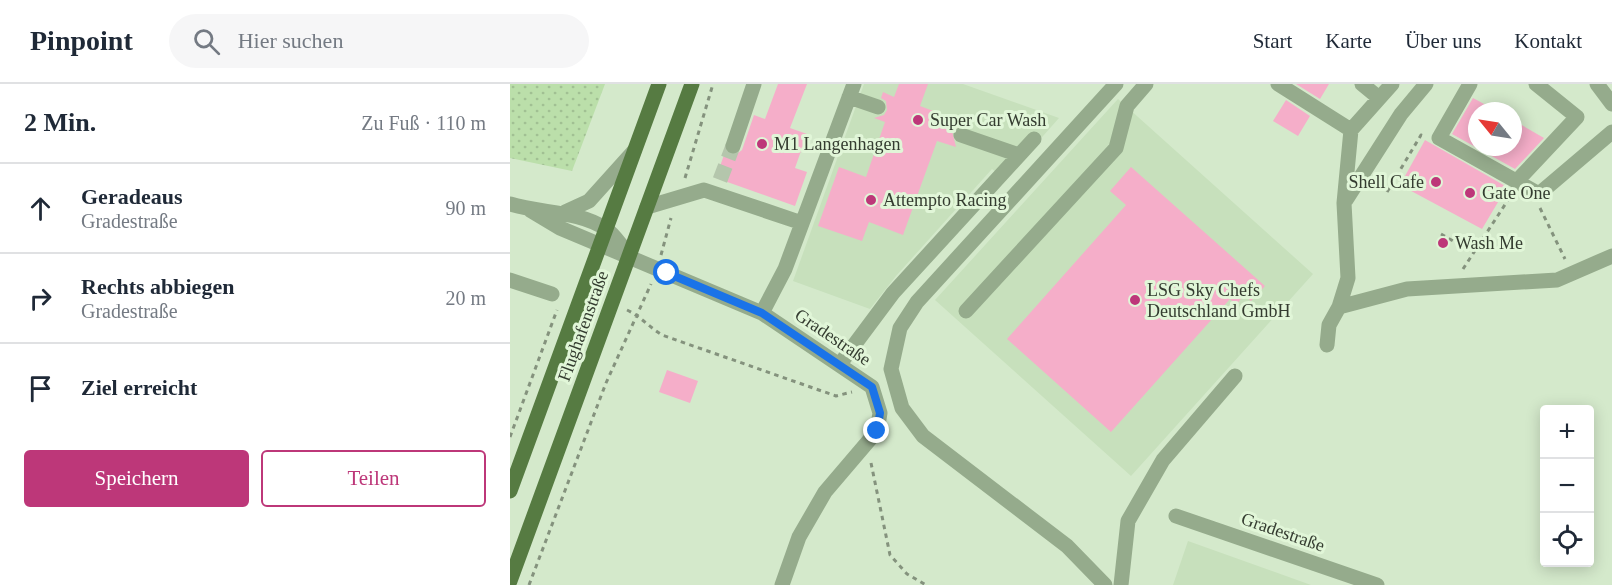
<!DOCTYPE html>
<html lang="de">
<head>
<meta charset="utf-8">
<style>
  :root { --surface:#fff; --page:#f6f6f7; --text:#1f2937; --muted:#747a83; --line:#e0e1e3; --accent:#bd3779 }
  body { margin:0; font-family:Georgia,serif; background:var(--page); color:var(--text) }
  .controls { position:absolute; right:18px; bottom:18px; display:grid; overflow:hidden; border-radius:6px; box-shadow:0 3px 15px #0003 }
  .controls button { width:54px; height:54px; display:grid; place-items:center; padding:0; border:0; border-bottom:2px solid var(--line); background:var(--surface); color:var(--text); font:30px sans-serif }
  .compass { position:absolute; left:958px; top:18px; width:54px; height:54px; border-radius:50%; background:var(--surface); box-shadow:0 3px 15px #0003; rotate:300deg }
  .stop { position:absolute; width:18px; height:18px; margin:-14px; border:4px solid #1a73e8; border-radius:50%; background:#fff }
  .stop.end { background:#1a73e8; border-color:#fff; box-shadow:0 2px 6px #0008 }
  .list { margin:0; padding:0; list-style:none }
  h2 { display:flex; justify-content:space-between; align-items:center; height:78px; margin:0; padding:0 24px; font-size:26px }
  h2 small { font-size:20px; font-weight:400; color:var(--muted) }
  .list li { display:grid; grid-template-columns:39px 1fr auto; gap:18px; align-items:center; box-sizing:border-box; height:90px; padding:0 24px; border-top:2px solid var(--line) }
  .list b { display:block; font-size:22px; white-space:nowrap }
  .list p { margin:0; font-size:20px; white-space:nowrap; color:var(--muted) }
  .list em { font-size:20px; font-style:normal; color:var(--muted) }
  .actions { display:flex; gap:12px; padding:18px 24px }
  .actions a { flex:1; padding:14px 0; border:2px solid var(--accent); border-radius:6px; text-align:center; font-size:21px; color:var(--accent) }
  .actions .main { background:var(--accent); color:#fff }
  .icon { flex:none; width:33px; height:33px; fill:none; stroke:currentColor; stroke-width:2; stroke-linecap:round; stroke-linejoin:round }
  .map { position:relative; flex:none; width:1102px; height:501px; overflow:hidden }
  header { display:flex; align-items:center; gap:36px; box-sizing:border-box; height:84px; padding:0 30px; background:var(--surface); border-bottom:2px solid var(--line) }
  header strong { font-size:28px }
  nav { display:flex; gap:33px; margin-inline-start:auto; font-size:21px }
  .search { width:420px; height:54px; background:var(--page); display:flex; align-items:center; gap:15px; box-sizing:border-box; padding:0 21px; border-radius:33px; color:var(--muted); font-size:22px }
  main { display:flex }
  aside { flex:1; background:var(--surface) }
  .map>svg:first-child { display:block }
</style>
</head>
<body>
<header>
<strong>Pinpoint</strong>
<div class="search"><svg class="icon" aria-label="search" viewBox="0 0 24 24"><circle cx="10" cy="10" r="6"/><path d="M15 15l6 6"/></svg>Hier suchen</div>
<nav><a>Start</a><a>Karte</a><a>Über uns</a><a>Kontakt</a></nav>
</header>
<main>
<aside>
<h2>2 Min.<small>Zu Fuß · 110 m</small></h2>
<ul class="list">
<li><svg class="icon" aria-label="ahead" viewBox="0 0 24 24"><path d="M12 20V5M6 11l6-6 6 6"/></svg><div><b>Geradeaus</b><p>Gradestraße</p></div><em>90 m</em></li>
<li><svg class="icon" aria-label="right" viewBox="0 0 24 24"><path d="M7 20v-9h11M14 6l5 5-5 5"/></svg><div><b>Rechts abbiegen</b><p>Gradestraße</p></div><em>20 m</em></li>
<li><svg class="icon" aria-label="arrive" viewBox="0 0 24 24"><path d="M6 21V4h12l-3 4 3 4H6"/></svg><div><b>Ziel erreicht</b></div></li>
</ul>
<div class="actions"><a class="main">Speichern</a><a>Teilen</a></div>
</aside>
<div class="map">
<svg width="1102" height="501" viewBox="0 0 1102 501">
  <defs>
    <pattern id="grass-dots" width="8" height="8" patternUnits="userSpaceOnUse" patternTransform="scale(1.5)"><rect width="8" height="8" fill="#bbdfaa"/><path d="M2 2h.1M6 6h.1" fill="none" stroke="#a1c093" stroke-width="1.8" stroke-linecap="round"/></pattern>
  </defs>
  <rect width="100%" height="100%" fill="#d4e9cb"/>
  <path fill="#c7e0bc" d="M354 0H453L549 34 495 95 482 85 386 192 360 225 283 197Z
    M608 15 803 190 621 392 425 216Z
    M678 457 801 501H663Z"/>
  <path fill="url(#grass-dots)" d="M0 0H95L62 87 0 74Z"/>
  <path fill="#f5aec9" d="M268 0H297L280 44 297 50 285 84 297 88 285 122 206 94 215 68 224 72 232 66 244 31 255 35Z
    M389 0H418L410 22 455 39 442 47 446 63 427 57 393 151 359 138 352 157 308 142 329 83 356 93 375 38 364 34 374 31 377 26 376 17 371 14 373 8 384 13Z
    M786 0H819L810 15Z
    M963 14 987 27H967V63H1003V36L1034 54 1005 85 942 50Z
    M776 16 800 32 788 52 763 37Z
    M915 56 997 103 972 145 890 101Z
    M621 83 755 202 741 217 734 211 726 221 720 215 601 348 497 255 616 121 600 107Z
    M157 286 188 297 180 319 149 308Z"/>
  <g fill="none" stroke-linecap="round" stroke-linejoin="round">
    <path stroke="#b4c6ac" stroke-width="15" stroke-dasharray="15 8" stroke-linecap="butt" d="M210 96 223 62"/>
    <path stroke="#84927d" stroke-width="3" stroke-dasharray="4.5 4.5" stroke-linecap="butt" d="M175 94 203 0
      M877 108 911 51 914 52
      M1030 124 1055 175
      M931 150 964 169
      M151 171 161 134
      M953 185 1000 113
      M117 226C130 232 139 243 152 251L326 312 342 308
      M0 353 47 226
      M361 379 380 471 397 490 416 501
      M19 501 96 299 141 200"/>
    <path stroke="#95ab8c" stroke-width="15" d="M768 0 841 46 834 119 838 194 829 223 819 241 817 261
      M852 0 869 14
      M960 0 929 54 1029 110 1102 48
      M1087 0 1102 20
      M339 13 368 23
      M841 46 882 0
      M451 51 509 71
      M223 62 244 0
      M1006 98 1067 33 1026 0
      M836 116 891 30 916 0
      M0 120C31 130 67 126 96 145 104 150 111 162 118 169
      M137 123 194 106 292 139
      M20 126 50 144 252 229 362 303 370 329 367 347 315 408 289 453 272 501
      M55 128 79 117 124 67
      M0 196 42 210
      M829 223 897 205 1047 196 1102 172
      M456 227 606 64 617 22 636 0
      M252 229 275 185 344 0
      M330 280 383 209 524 55
      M666 432 867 501
      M595 501 557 462 413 352 392 324 381 285 390 244 407 218 606 0
      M611 501 618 437 653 376 725 292"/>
    <path stroke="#567b42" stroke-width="15" d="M0 407 149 0
      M0 497 182 0"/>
  </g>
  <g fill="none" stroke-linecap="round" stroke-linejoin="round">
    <path stroke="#1a73e8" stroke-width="8" d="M157 189 252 229 362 303 370 329 367 347"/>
  </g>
  <g fill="#bd3779" stroke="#e1f6d8" stroke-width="2">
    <circle cx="408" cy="36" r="6"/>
    <circle cx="252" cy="60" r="6"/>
    <circle cx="926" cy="98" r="6"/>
    <circle cx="960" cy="109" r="6"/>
    <circle cx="361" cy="116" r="6"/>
    <circle cx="933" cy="159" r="6"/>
    <circle cx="625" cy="216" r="6"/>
  </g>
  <g text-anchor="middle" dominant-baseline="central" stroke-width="6" stroke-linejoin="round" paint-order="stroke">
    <g font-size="18" fill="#343c30" stroke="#e1f6d8" text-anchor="start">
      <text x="420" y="36">Super Car Wash</text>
      <text x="264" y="60">M1 Langenhagen</text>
      <text x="914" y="98" text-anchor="end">Shell Cafe</text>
      <text x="972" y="109">Gate One</text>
      <text x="373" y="116">Attempto Racing</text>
      <text x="945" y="159">Wash Me</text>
      <text x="637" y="206">LSG Sky Chefs<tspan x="637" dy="21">Deutschland GmbH</tspan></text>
    </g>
    <g font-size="18" fill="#343c30" stroke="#e1f6d8">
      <text transform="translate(73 242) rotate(-70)">Flughafenstraße</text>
      <text transform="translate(323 253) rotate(34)">Gradestraße</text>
      <text transform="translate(773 448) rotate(19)">Gradestraße</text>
    </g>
  </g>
</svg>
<div class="controls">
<button>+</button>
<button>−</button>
<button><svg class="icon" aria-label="locate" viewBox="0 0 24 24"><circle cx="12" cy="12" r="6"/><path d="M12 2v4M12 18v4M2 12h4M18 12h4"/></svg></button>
</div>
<svg class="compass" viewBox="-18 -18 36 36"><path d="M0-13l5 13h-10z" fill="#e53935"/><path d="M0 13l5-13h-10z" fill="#747a83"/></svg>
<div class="stop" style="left:157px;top:189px"></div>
<div class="stop end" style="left:367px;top:347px"></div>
</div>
</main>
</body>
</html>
